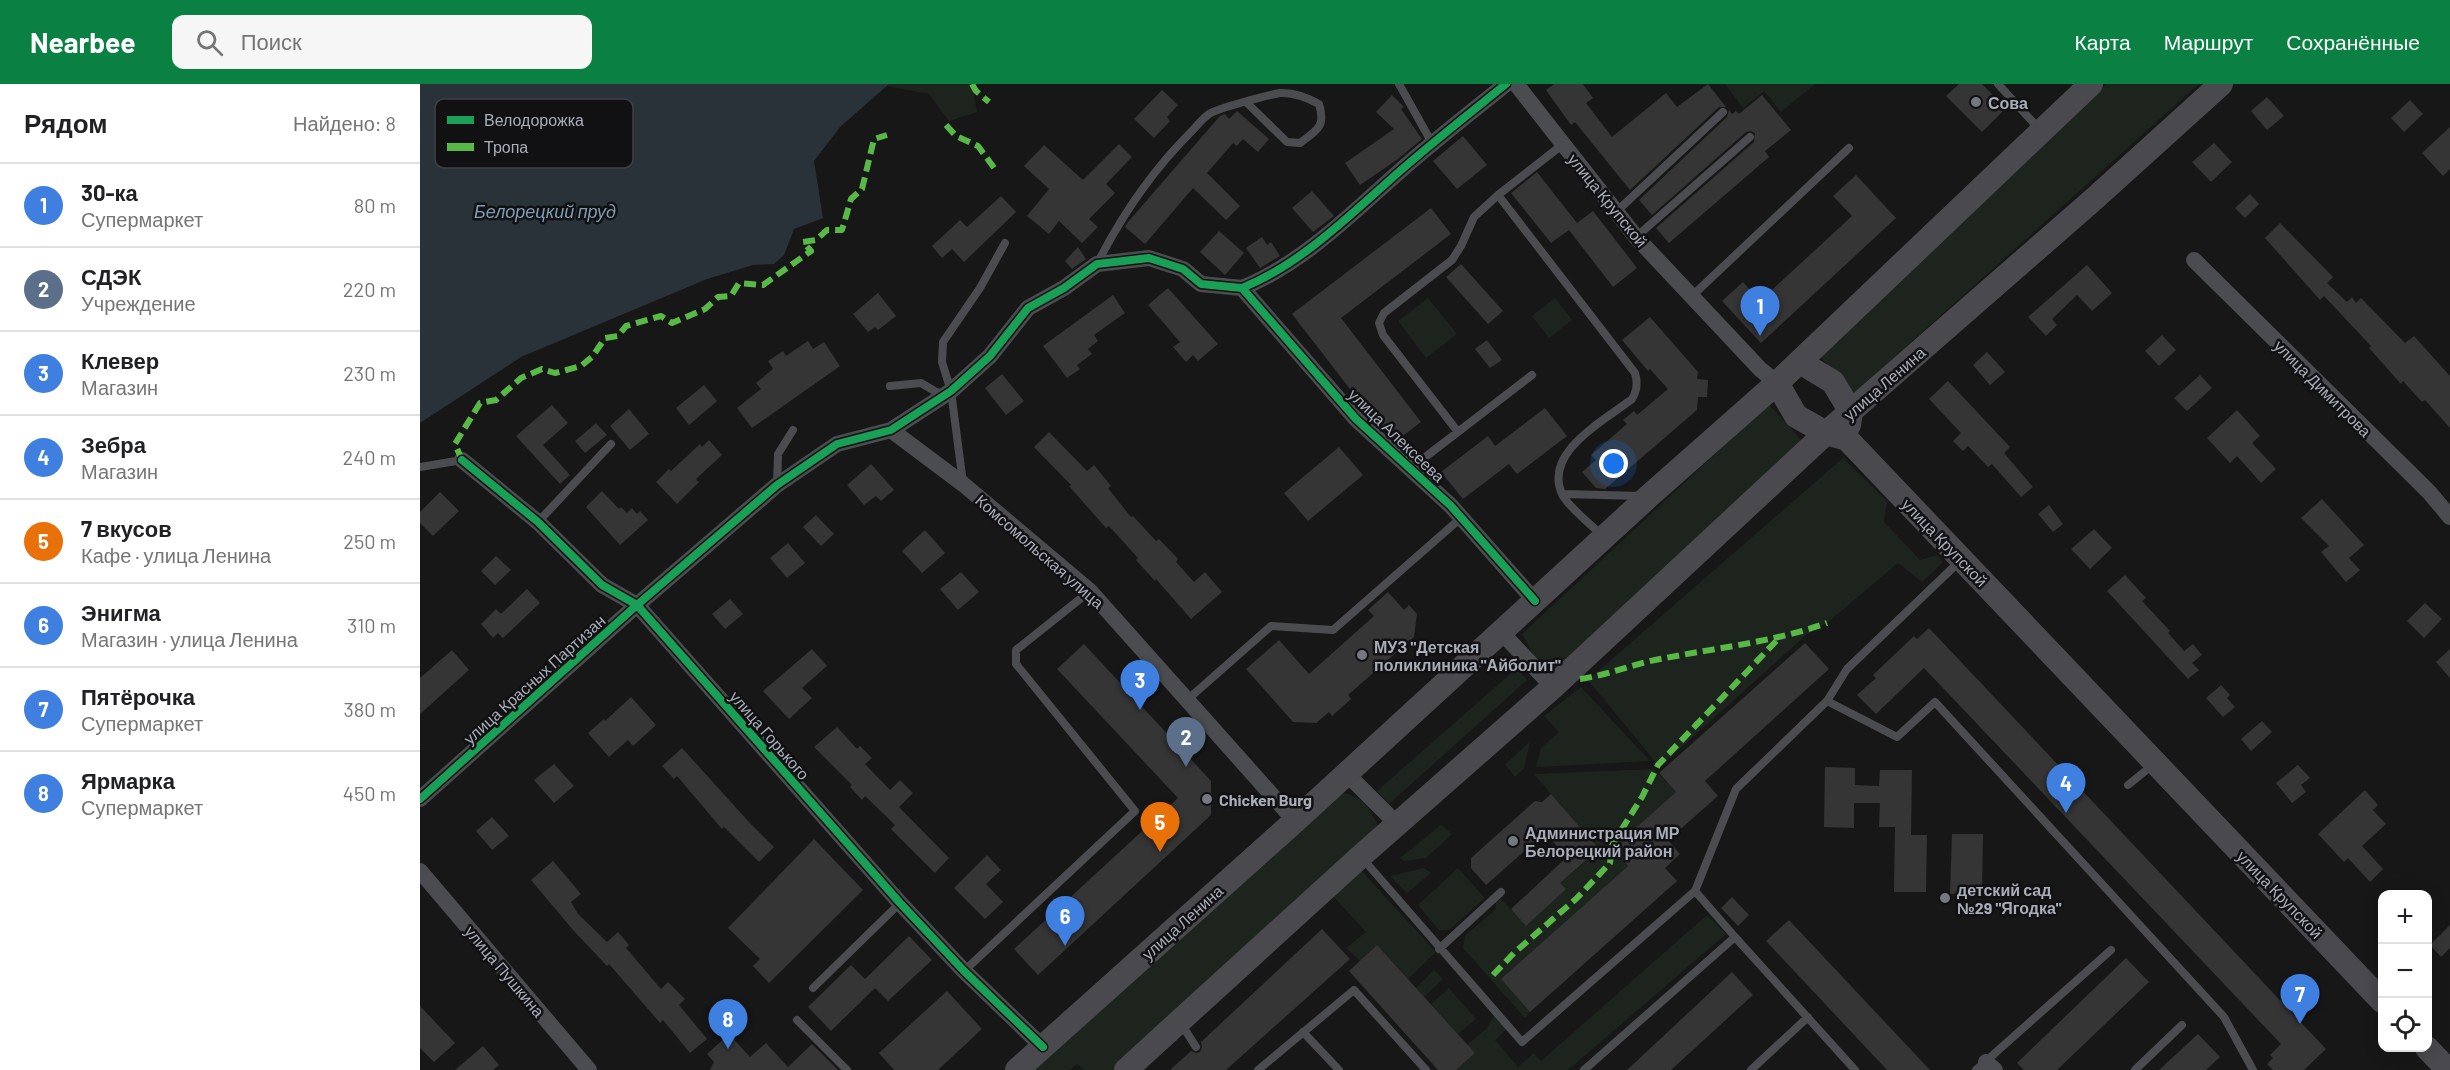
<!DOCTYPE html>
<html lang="ru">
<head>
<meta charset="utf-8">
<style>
  :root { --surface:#fff; --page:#f6f6f6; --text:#202124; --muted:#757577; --line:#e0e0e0; --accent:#0b8043 }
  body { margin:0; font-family:Barlow,sans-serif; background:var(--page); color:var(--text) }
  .controls { position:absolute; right:18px; bottom:18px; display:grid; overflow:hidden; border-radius:12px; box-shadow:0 3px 15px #0003 }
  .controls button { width:54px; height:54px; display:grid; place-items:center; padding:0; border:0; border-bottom:2px solid var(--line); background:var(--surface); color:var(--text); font:30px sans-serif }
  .you { position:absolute; left:1194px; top:380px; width:21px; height:21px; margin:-15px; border:4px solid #fff; border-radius:50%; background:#1a73e8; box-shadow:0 0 0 9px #1a73e833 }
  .badge { display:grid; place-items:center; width:39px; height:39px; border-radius:50%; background:var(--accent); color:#fff; font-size:20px; font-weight:700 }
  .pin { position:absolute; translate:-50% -50px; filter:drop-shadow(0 2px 3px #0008) }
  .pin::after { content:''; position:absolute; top:32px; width:21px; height:18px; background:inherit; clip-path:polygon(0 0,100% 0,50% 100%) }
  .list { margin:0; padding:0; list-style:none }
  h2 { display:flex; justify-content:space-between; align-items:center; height:78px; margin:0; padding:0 24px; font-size:26px }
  h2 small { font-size:20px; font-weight:400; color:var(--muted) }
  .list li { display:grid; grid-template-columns:39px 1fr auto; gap:18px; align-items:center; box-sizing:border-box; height:84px; padding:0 24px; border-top:2px solid var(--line) }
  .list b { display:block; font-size:22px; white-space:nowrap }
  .list p { margin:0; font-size:20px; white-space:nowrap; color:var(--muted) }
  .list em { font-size:20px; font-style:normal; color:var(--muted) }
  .icon { flex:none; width:33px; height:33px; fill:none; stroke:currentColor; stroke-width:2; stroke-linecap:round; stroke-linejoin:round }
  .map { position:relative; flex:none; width:2030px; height:986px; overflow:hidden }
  header { display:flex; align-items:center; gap:36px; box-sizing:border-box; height:84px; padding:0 30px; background:var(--accent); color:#fff }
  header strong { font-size:28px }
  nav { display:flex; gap:33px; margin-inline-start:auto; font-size:21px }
  .search { width:420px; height:54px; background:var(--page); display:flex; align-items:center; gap:15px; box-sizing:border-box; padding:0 21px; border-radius:12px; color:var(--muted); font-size:22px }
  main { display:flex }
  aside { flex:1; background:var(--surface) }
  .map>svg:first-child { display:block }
</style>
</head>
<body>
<header>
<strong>Nearbee</strong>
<div class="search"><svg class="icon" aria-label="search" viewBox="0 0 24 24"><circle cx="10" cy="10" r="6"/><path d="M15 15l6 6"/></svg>Поиск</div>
<nav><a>Карта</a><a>Маршрут</a><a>Сохранённые</a></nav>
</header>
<main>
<aside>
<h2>Рядом<small>Найдено: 8</small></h2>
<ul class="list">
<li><span class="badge" style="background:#3f7fe0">1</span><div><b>30-ка</b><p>Супермаркет</p></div><em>80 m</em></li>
<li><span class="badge" style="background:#5c6f8a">2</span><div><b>СДЭК</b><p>Учреждение</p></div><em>220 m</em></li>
<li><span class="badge" style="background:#3f7fe0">3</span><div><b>Клевер</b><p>Магазин</p></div><em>230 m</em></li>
<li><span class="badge" style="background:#3f7fe0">4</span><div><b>Зебра</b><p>Магазин</p></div><em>240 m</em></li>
<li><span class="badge" style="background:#e8710a">5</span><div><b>7 вкусов</b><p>Кафе · улица Ленина</p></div><em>250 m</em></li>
<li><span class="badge" style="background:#3f7fe0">6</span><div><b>Энигма</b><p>Магазин · улица Ленина</p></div><em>310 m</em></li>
<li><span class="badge" style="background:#3f7fe0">7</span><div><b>Пятёрочка</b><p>Супермаркет</p></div><em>380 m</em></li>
<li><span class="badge" style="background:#3f7fe0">8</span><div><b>Ярмарка</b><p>Супермаркет</p></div><em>450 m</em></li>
</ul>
</aside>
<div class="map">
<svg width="2030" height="986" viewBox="0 0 2030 986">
  <rect width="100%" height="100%" fill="#171717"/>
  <path fill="#1d241e" d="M469 0H552L557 28 529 37 509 10 467 2Z
    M1305 0H1395L1361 28 1344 7 1323 24Z
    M1687 0H1779L1433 310 1397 269Z
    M1008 214 1037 250 1006 274 978 237Z
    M1135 214 1152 236 1129 254 1112 232Z
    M1349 320 1381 356 1135 591 1117 578 1102 550Z
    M1423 374 1467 417 1464 438 1500 476 1517 471 1523 478 1502 498 1478 479 1407 539 1387 550 1243 680 1238 681 1168 596Z
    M1097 584 1107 596 969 720 957 707Z
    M1161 603 1230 677 1116 683 1121 664 1139 648 1124 632Z
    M1110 658 1104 684 1095 693 1085 680Z
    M1234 685 1256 708 1193 764 1208 782 1081 895 1110 928 1105 934 1043 864 1045 852 1076 825 1075 810 1107 841 1145 805 1140 799 1179 766 1114 690Z
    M921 709C946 712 949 725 960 745L692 986H664L657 980 650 986H613Z
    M1021 741 1032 750 1006 774 984 777 980 774Z
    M939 784 1016 868 988 895 957 861 940 877 926 864 946 848 910 809Z
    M1004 784 1011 789 987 809 970 792Z
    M1038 784 1065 814 1029 846H1019L998 821Z
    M1287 831 1306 850 1148 986H1036L1055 969 1047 961 1066 945 1076 929 1086 946 1075 956 1098 983 1114 969 1121 977Z
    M1014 886 1023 895 1004 913 996 904Z
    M1029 904 1056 935 1038 950 1011 920Z"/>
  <path fill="#2a3239" d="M0 0H469L420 43 394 77 403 134 374 145 364 171 354 180 333 181 287 195 101 273 0 339Z"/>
  <path fill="#353536" d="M1134 0H1163L1173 14 1166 19 1192 53 1246 9 1257 23 1288 0 1306 23H1299L1210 106 1155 38 1151 41 1126 6Z
    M1539 0H1562L1586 24 1562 48 1526 12Z
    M742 6 758 21 747 33 750 37 734 54 714 35Z
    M972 11 984 23 981 25 1002 55 978 75 940 101 925 79 974 45 956 28Z
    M1342 11 1371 46 1345 67 1349 73 1249 159 1236 144 1334 58 1335 49 1331 47 1326 48 1232 131 1219 116 1307 33 1309 26 1312 30 1316 27 1319 30Z
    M1847 13 1864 32 1847 46 1831 27Z
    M1990 16 2003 30 1984 48 1971 34Z
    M817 27 849 55 838 68 823 55 817 62 813 59 787 89 820 122 806 136 773 104 725 160 705 143 708 138 800 32 805 30 809 35Z
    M2030 43V85L2023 92 2002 69Z
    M1043 52 1067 81 1037 105 1013 77Z
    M1794 59 1812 78 1791 98 1772 78Z
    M699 60 712 73 686 100 695 109 669 135 678 143 662 159 639 137 629 150 607 132 629 105 604 82 624 61 663 96Z
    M1117 88 1157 139 1173 127 1217 184 1193 203 1149 146 1131 159 1091 109Z
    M1436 91 1476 134 1341 259 1302 217 1323 198 1340 217 1432 132 1413 112Z
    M892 107 914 132 893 148 872 124Z
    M1830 110 1839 120 1825 134 1815 124Z
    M581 112 596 128 544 178 532 165 522 174 512 162 540 136 547 143Z
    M1011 124 1031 150 921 234 1001 338 976 357 957 340 872 230Z
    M1860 139 1913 193 1907 199 1927 218 1932 213 1936 219 1941 214 1985 259 1994 252 2030 292V344L2005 316 2002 318 1983 297 1981 300 1949 264 1951 262 1904 212 1900 216 1845 154Z
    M799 147 824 169 805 191 780 168Z
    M842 153 847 161 851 158 860 172 840 184 826 164Z
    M658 163 666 175 652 185 645 177Z
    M1041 180 1083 227 1068 240 1026 193Z
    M1667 181 1692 209 1672 227 1657 211 1632 235 1637 241 1626 252 1608 233Z
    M748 204 798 260 778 277 773 271 766 278 753 263 760 258 728 221Z
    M458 209 476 232 458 246 455 243 448 248 433 230Z
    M693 211 705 229 674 251 678 257 668 265 672 270 657 281 660 285 647 294 623 262Z
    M1230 233 1278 288 1277 295 1288 296 1287 313H1278L1277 326 1185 405 1176 404 1162 388 1176 376 1171 371 1207 340 1203 336 1214 327 1217 331 1248 305 1230 285 1228 287 1202 256Z
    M1742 251 1756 266 1739 282 1725 267Z
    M1067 256 1082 276 1070 284 1055 265Z
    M388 257 393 265 404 258 420 282 332 344 317 324 341 305 336 299 353 285 348 277 363 267 366 272Z
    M1567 268 1585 288 1570 301 1553 281Z
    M582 290 604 317 586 331 565 304Z
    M1780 291 1792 304 1767 327 1754 314Z
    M1528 297 1590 363 1584 369 1613 403 1601 413 1572 380 1568 383 1548 362 1543 367 1533 357 1541 349 1509 315Z
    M284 301 297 317 269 341 256 324Z
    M132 321 148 339 123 361 150 391 140 400 96 352Z
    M1125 324 1147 352 1097 390 1089 380 1043 415 1021 388 1068 352 1075 362Z
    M209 325 229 350 210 366 190 342Z
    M1817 326 1840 352 1832 359 1856 385 1841 399 1817 372 1810 379 1787 354Z
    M176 339 187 351 165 369 155 357Z
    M629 348 667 387 674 381 691 402 688 404 711 433 713 432 736 457 739 455 758 475 756 478 774 498 785 488 802 508 771 535 736 495 735 497 716 476 718 474 689 442 686 444 649 402 651 401 614 363Z
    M289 356 302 371 276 395 279 398 257 420 236 398 249 385 251 387 280 360 282 363Z
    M919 363 943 391 888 437 864 409Z
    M451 380 474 406 461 417 456 412 444 421 427 401Z
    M182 407 199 425 201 423 207 429 212 424 217 430 220 427 228 436 200 461 166 423Z
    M20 408 39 427 13 452 0 439V428Z
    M1902 415 1944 461 1929 474 1940 486 1926 498 1901 468 1909 462 1881 434Z
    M1629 421 1643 440 1633 448 1618 430Z
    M396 431 414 450 401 462 383 443Z
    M1674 445 1692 464 1670 485 1651 465Z
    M505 446 525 469 502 489 482 467Z
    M368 459 385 479 367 494 350 474Z
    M76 472 91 486 75 501 61 487Z
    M541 488 559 508 538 526 520 505Z
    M1705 491 1726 514 1722 517 1750 547 1748 549 1764 567 1773 560 1782 571 1772 579 1779 586 1768 595 1687 507Z
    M107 505 120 519 83 554 78 549 73 554 61 540 76 525 81 530Z
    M968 508 984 526 989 521 997 530 994 553 928 611 931 615 912 632 909 628 896 639 873 638 826 585 859 556 889 590 954 532 948 526Z
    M310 515 323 530 305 545 292 530Z
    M2005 519 2022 535 2004 554 1987 537Z
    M1509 544 1906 965 1884 986H1853L1847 980 1853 974 1850 971 1861 960 1504 584 1456 630 1437 611 1456 594 1453 591 1494 552 1497 555Z
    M1385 559 1409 585 1285 697 1298 712 1248 756 1260 770 1245 784 1257 797 1110 928 1081 895 1208 782 1193 764 1256 708 1239 689Z
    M664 560 791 697V731L618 891 594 865 758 714 637 585Z
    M392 565 407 582 382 604 392 614 369 635 343 607Z
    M2030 565V594L2016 578Z
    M32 566 49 586 0 630V594Z
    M1801 601 1810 611 1807 614 1815 623 1803 633 1786 614Z
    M211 613 236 641 213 662 208 656 189 673 168 649 184 635 185 637Z
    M1842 637 1852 648 1831 667 1821 655Z
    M417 643 437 665 440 662 452 674 445 680 470 706 480 696 493 709 479 723 529 774 515 789 471 745 475 741 445 712 442 716 430 703 432 701 394 663Z
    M262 664 329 738 354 763 339 778 304 743 302 745 257 692 254 695 242 682Z
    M134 680 154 702 134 719 114 696Z
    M1878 681 1890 694 1881 701 1886 708 1872 719 1856 699Z
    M1405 683 1435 684V701L1459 702 1460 686H1492L1491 751H1507L1506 808H1474L1475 743H1459L1460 719H1434V744L1404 743Z
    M1945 706 1958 721 1953 726 1966 740 1942 762 1963 785 1950 798 1928 774 1924 778 1898 750Z
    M1131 710 1179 765 1140 799 1146 805 1106 842 1091 825 1147 773 1125 749 1066 801 1051 784V774L1115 717 1122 718Z
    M72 733 89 752 72 766 56 747Z
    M1532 750H1563L1562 810H1530Z
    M394 755 443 806 349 899 333 882 340 875 308 844Z
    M567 771 581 786 566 800 583 818 565 835 534 804Z
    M133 777 161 810 151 818 158 830 187 858 198 848 209 861 206 864 241 905 248 898 265 915 259 921 287 955 270 969 243 936 240 939 189 880 187 882 153 846 111 796Z
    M1312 813 1329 831 1318 842 1301 824Z
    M1369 836 1510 986H1467L1346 857Z
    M2030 841V864L2021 873 2010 861Z
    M902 845 930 875 806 986H750L771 967 776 969 780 968 782 963 781 958Z
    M489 852 512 876 468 917 455 904 411 947 388 923 431 881 445 895Z
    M957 861 1055 969 1036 986H1018L929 887Z
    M1706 874 1729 898 1637 986H1604L1597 979Z
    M1312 888 1333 911 1251 986H1207Z
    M527 907 562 945 518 986H474L459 969Z
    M0 922 35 959 14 978 0 964Z
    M309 950 330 973 346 959 368 983 392 960 418 986H290L294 978 287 970Z
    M1778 950 1800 973 1786 986H1739Z
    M63 962 79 981 73 986H35Z"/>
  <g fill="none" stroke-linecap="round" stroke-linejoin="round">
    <path stroke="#4b4c50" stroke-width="8" d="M979 0 1012 59
      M1578 0 1620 46
      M1142 61 1078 111 1215 289C1218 299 1217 307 1212 315 1184 337 1121 369 1143 412 1150 424 1171 441 1182 451
      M1196 128 1303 28
      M1216 153 1330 53
      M677 180C701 133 732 87 770 49 776 43 782 35 789 30 798 24 848 11 860 9 874 8 887 14 899 20 906 43 897 46 880 59L867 58 826 18
      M1272 212 1429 64
      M470 302 501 299 518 309 525 308
      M1038 348 963 251 959 239 964 229 1032 176 1041 162 1054 133 1078 111
      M0 383 42 376
      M991 384 1112 291
      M543 399 531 307 522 278 523 258 560 204 585 159
      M357 401 358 370 373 346
      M1142 410 1223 412
      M118 438 191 360
      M767 616 851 542 913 546 1042 433
      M1407 617 1477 653 1515 618 1804 933 1833 986
      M1708 701 1734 680
      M943 775 1102 958 1275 807 1315 853
      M1275 807 1316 705 1407 617 1427 585 1541 476
      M1019 865 1081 808
      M544 887 715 727 596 580V566L670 507
      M393 904 480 819
      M377 936 427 986
      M760 938 776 963
      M883 948 919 986
      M838 986 934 906 1006 986
      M1164 986 1315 853 1435 986
      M1331 986 1388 933
      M1556 986 1691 866
      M1715 986 1762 941"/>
    <path stroke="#4b4c50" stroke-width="16" d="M1086 0C1050 29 1014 57 980 87 932 129 882 180 822 204L936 335 1031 422 1115 517
      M1096 0 1216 153 1340 285 1357 299
      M1774 176 2009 408 2030 433
      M471 346 543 400 670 507 875 737
      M42 376 118 438 182 501 217 521 480 819 544 887 623 963
      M1081 548 1133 603
      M927 690 977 740
      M0 715 217 521 357 401 417 360 471 346 531 307 570 272 608 224 644 204 677 180 729 174 763 185 781 200 822 204
      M0 787 169 986
      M1566 978 1575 986"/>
    <path stroke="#4a4a4e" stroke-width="24" d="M1380 278 1413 298 1431 328 1429 341
      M1357 299 1376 332 1406 349 1427 355 1962 917
      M2007 964 2028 986
      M597 986 875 737 1229 412 1357 299 1671 0
      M706 986 941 772 1133 603 1406 349 1674 115 1801 0"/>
    <path stroke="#58b947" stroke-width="6" stroke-dasharray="12 6" stroke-linecap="butt" d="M552 0 556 7 569 18
      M526 41 536 52 558 62 575 85
      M42 376 35 360 60 319 76 316 101 294 122 285 135 289 161 282 172 273 185 254 198 252 206 242 241 232 252 239 285 225 298 213 311 212 319 199 343 201 391 167 383 158 396 156 407 146H422L431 115 442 105 454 55 467 51
      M1160 595C1188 591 1213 580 1240 575 1296 564 1354 558 1407 539
      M1073 891 1094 869 1157 814 1190 779 1192 761 1222 713 1238 681 1360 553"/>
    <defs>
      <path id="cycleway" d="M1086 0C1050 29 1014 57 980 87 932 129 882 180 822 204L936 335 1031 422 1115 517
        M42 376 118 438 182 501 217 521 480 819 544 887 623 963
        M0 715 217 521 357 401 417 360 471 346 531 307 570 272 608 224 644 204 677 180 729 174 763 185 781 200 822 204"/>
    </defs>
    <use href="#cycleway" stroke="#111113" stroke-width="11"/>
    <use href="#cycleway" stroke="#1a9f57" stroke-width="8"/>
  </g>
  <g fill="#757880" stroke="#111113" stroke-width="2">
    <circle cx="1556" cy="18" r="6"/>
    <circle cx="942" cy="571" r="6"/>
    <circle cx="787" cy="715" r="6"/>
    <circle cx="1093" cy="757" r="6"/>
    <circle cx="1525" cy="814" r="6"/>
  </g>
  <g text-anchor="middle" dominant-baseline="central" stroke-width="5" stroke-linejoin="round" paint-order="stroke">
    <g font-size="16" font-weight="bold" fill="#a8adb8" stroke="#111113" text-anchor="start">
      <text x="1568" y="18">Сова</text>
      <text x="954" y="562">МУЗ "Детская<tspan x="954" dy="18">поликлиника "Айболит"</tspan></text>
      <text x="799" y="715">Chicken Burg</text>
      <text x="1105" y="748">Администрация МР<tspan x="1105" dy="18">Белорецкий район</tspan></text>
      <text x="1537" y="805">детский сад<tspan x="1537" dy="18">№29 "Ягодка"</tspan></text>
    </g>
    <g font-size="16" fill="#a8adb8" stroke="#111113">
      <text transform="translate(1188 116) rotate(51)">улица Крупской</text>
      <text transform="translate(1464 299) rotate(-41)">улица Ленина</text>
      <text transform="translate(1903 304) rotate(45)">улица Димитрова</text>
      <text transform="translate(977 351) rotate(44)">улица Алексеева</text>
      <text transform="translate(1525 458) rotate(46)">улица Крупской</text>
      <text transform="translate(620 467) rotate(41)">Комсомольская улица</text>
      <text transform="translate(114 595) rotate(-42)">улица Красных Партизан</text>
      <text transform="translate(350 651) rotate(49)">улица Горького</text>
      <text transform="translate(1860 810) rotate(46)">улица Крупской</text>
      <text transform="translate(762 838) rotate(-42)">улица Ленина</text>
      <text transform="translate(85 887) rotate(50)">улица Пушкина</text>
    </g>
    <g font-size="18" font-style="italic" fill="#7f9bb3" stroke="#111113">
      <text x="125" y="127">Белорецкий пруд</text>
    </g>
  </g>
  <rect x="15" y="15" width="198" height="69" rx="9" fill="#111113" stroke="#3e4045" stroke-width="1.5"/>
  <rect x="27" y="32" width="27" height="8" fill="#1a9f57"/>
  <rect x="27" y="59" width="27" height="8" fill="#58b947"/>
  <g font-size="16" fill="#a8adb8">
    <text x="64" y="42">Велодорожка</text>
    <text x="64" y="69">Тропа</text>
  </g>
</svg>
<div class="controls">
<button>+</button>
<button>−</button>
<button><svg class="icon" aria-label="locate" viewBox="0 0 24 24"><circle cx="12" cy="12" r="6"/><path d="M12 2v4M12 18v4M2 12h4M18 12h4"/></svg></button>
</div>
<div class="you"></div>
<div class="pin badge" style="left:1340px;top:252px;background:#3f7fe0">1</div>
<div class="pin badge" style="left:766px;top:683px;background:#5c6f8a">2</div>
<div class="pin badge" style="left:720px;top:626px;background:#3f7fe0">3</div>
<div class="pin badge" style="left:1646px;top:729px;background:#3f7fe0">4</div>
<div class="pin badge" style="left:740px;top:768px;background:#e8710a">5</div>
<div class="pin badge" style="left:645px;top:862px;background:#3f7fe0">6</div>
<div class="pin badge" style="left:1880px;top:940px;background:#3f7fe0">7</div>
<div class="pin badge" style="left:308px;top:965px;background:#3f7fe0">8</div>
</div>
</main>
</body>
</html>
